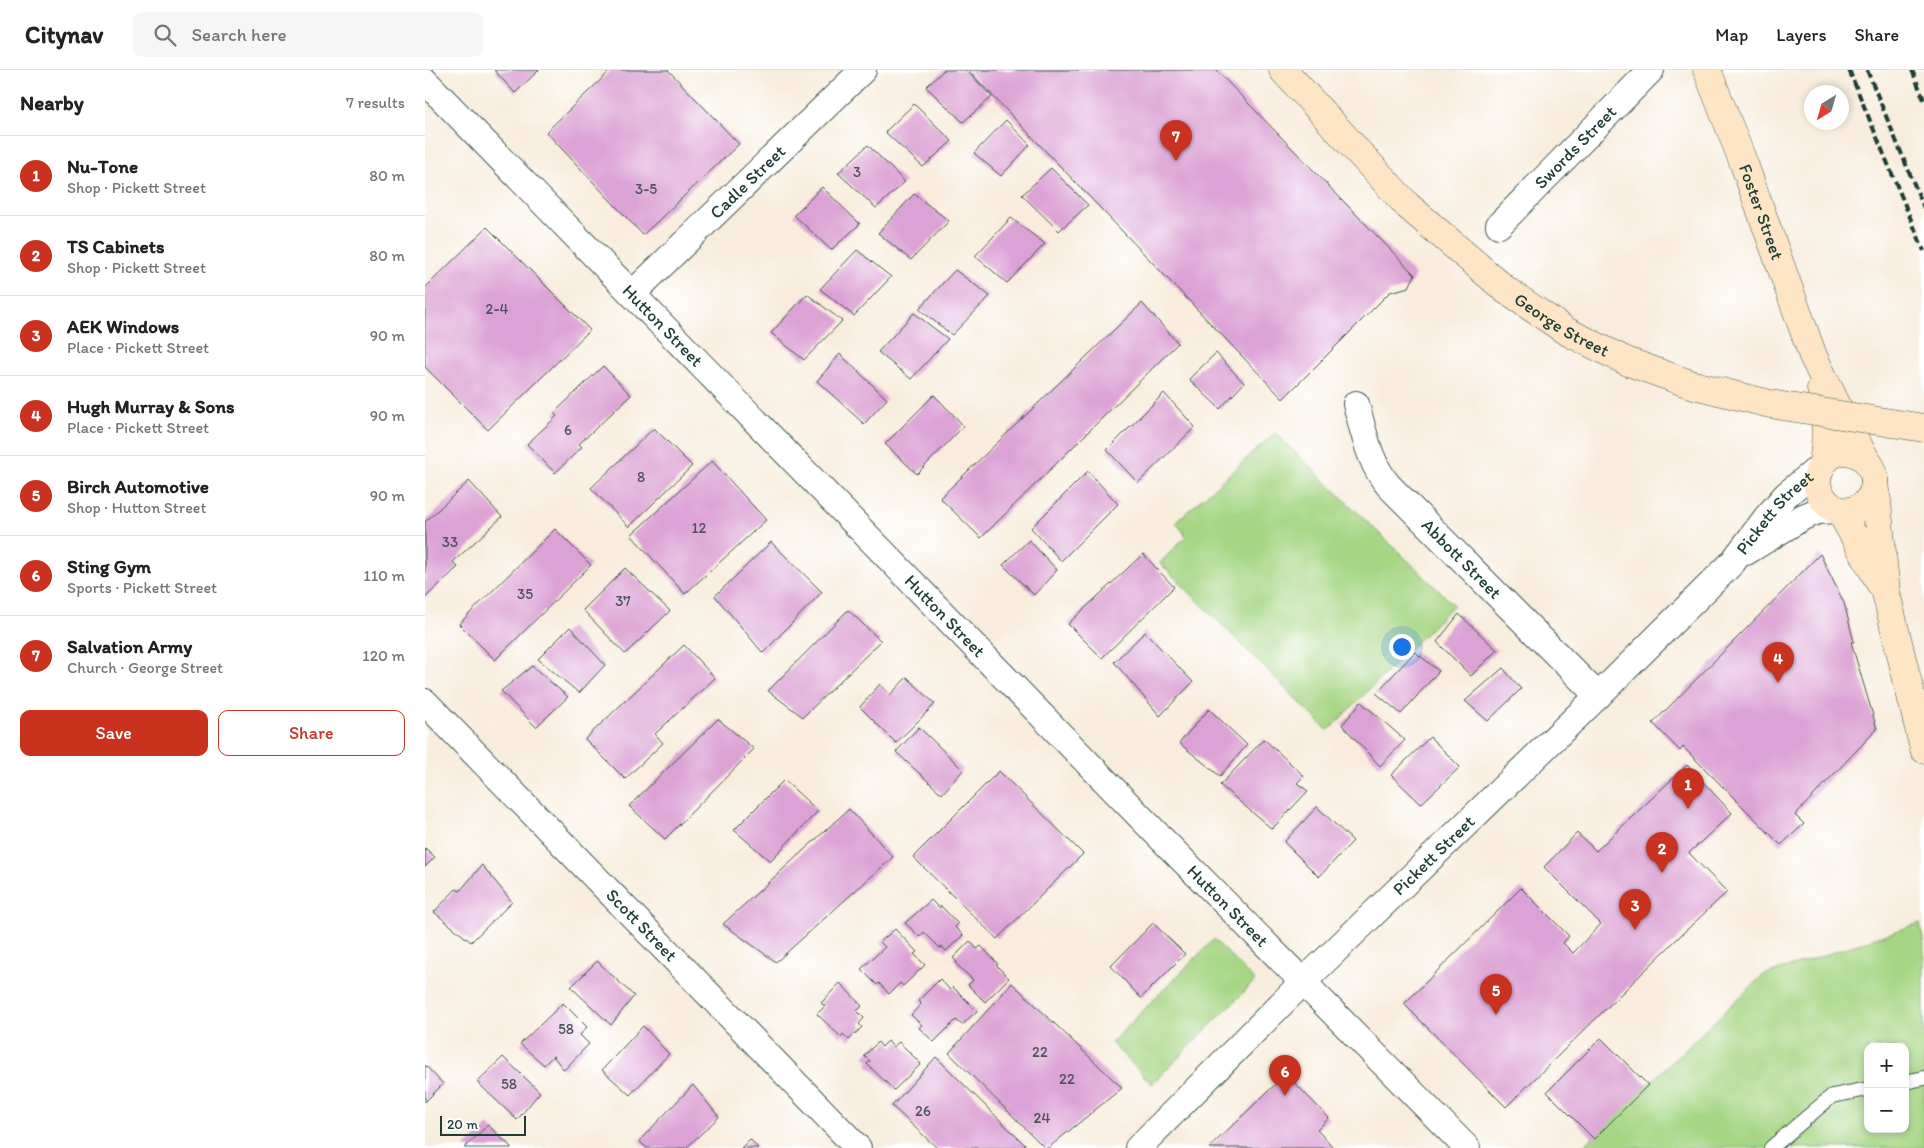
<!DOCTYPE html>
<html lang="en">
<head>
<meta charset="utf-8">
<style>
  :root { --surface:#fff; --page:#f6f6f6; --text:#222; --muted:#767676; --line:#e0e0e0; --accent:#c8321e }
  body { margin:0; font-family:Itim,sans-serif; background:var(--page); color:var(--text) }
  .controls { position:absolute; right:15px; bottom:15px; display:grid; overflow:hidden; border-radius:10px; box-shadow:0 2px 8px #0003 }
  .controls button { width:45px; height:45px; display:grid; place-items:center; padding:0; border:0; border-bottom:1px solid var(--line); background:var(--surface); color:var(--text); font:25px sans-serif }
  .compass { position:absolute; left:1379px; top:15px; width:45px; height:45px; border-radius:50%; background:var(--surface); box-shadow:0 2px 8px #0003; rotate:217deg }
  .scale { position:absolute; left:15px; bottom:12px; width:86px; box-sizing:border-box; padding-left:5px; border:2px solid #1f3d34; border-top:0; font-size:14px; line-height:18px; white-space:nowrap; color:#1f3d34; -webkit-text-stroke:4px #fff; paint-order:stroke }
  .you { position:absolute; left:976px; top:576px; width:18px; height:18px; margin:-12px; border:4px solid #fff; border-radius:50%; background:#1a73e8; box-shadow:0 0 0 8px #1a73e833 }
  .badge { display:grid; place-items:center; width:32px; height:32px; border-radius:50%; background:var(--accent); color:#fff; font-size:16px; font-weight:700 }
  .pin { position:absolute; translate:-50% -41px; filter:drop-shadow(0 1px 2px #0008) }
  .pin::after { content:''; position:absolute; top:26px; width:18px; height:15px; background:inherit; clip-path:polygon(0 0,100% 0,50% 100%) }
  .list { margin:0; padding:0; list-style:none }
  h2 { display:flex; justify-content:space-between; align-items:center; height:65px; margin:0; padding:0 20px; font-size:21px }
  h2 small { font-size:16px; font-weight:400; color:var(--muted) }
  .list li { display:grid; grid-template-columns:32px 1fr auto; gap:15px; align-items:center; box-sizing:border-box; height:80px; padding:0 20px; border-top:1px solid var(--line) }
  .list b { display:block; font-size:19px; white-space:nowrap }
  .list p { margin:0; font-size:16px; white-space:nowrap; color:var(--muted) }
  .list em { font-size:16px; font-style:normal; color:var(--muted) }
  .actions { display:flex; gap:10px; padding:15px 20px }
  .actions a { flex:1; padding:11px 0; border:1px solid var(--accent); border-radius:10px; text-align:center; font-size:18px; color:var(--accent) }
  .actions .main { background:var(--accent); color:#fff }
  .icon { flex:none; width:28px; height:28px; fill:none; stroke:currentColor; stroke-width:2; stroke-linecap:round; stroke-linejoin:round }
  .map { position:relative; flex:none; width:1499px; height:1078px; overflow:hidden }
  header { display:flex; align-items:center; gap:30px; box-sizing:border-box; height:70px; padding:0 25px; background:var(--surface); border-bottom:1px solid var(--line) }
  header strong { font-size:24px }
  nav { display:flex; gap:28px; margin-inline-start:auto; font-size:18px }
  .search { width:350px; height:45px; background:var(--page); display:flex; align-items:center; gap:12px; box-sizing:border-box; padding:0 18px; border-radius:10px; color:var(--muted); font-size:19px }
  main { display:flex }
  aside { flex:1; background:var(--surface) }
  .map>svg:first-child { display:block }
</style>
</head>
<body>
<header>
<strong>Citynav</strong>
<div class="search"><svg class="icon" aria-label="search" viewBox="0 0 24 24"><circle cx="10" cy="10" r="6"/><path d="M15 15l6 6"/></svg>Search here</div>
<nav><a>Map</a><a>Layers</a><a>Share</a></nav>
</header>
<main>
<aside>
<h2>Nearby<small>7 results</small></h2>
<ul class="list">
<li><span class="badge">1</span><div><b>Nu-Tone</b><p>Shop · Pickett Street</p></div><em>80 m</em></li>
<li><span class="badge">2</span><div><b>TS Cabinets</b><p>Shop · Pickett Street</p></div><em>80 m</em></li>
<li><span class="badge">3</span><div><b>AEK Windows</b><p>Place · Pickett Street</p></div><em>90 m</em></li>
<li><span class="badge">4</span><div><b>Hugh Murray &amp; Sons</b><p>Place · Pickett Street</p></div><em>90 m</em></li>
<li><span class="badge">5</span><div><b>Birch Automotive</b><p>Shop · Hutton Street</p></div><em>90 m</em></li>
<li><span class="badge">6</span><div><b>Sting Gym</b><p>Sports · Pickett Street</p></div><em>110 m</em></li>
<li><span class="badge">7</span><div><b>Salvation Army</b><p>Church · George Street</p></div><em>120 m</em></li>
</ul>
<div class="actions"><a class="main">Save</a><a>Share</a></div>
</aside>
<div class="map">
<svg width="1499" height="1078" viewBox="0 0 1499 1078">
  <rect width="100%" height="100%" fill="#fff"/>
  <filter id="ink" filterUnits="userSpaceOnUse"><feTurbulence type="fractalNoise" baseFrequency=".02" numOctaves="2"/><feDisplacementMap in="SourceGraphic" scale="10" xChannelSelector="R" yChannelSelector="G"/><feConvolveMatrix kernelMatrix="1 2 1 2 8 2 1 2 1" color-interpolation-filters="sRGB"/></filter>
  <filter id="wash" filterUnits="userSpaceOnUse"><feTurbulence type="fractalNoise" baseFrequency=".0096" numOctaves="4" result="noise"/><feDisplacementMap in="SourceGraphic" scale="20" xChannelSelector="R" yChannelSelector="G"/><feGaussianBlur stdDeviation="1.12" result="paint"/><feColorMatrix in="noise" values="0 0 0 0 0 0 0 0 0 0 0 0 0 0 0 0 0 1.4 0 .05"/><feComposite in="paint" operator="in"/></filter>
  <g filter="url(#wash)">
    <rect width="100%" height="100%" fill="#f8eddd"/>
    <path fill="#a6d684" stroke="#628a5c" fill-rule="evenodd" d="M850 363 1029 535 903 661 735 493 761 466 751 452Z
      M1495 853 1499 875V1078H1156L1337 906ZM1443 977H1480V1059H1443Z
      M789 869 830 911 727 1014 686 973Z"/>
    <g id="blocks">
      <path fill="#dba2d5" d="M69 0H114L90 23Z
        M186 0H243L314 74 218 165 121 62Z
        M519 0H541L567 27 538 52 501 17Z
        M543 0H791L990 205 984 217 965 222 858 329Z
        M489 34 527 71 498 97 460 62Z
        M581 50 605 75 576 106 549 83Z
        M443 75 480 112 451 138 413 103Z
        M626 98 663 135 634 161 597 125Z
        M397 117 435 154 406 180 369 145Z
        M489 124 524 151 486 190 453 163Z
        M586 148 620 174 582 213 550 186Z
        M62 157 165 260 63 360 0 297V218Z
        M432 180 466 207 429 246 395 219Z
        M530 200 565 226 527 265 494 239Z
        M382 224 417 251 379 290 346 263Z
        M717 233 753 273 556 468 515 428Z
        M489 243 523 269 486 309 453 282Z
        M791 283 819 313 795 339 764 309Z
        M415 284 462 329 439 354 392 311Z
        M178 296 206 325 154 374 157 377 130 403 102 374 132 346 129 343Z
        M739 323 770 357 713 413 682 380Z
        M509 325 539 356 492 404 460 374Z
        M229 358 267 396 204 457 166 418Z
        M287 391 341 450 260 524 206 465Z
        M663 401 693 434 636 491 606 458Z
        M44 411 77 447 28 492 33 497 0 528V452Z
        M130 459 166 495 70 590 34 554Z
        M604 470 632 500 609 525 578 495Z
        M346 472 397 522 338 583 290 526Z
        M718 484 749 517 677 588 643 554Z
        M1395 484 1419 533 1429 572H1426L1452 659 1370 745 1379 754 1356 775 1258 677 1255 681 1228 653Z
        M200 498 245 541 200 584 158 540Z
        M423 540 456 571 378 647 343 621Z
        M1034 544 1072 580 1046 606 1012 572Z
        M145 557 180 595 154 623 113 589Z
        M720 562 768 612 735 646 689 592Z
        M259 575 290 608 230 664 238 673 200 709 160 669Z
        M990 582 1014 601 976 644 951 623Z
        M107 596 143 627 111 657 76 621Z
        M1078 598 1096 619 1063 651 1040 631Z
        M482 607 510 634 471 673 435 637 455 614 465 625Z
        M936 632 980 670 955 696 917 655Z
        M784 639 822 675 795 706 754 673Z
        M293 649 329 679 240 769 204 736Z
        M494 657 538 700 517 724 471 682Z
        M1005 667 1035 697 996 734 966 705Z
        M839 669 879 706 872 713 883 721 847 759 795 715Z
        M1262 695 1307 743 1264 783 1302 822 1255 866 1081 1037 979 934 1096 818 1144 866 1138 873 1148 883 1176 854 1119 797 1152 763 1171 781Z
        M574 701 658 784 572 869 488 787Z
        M359 710 393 741 345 791 309 760Z
        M892 737 928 771 894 807 859 772Z
        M424 739 468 787 351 892 298 854Z
        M0 778 10 787 0 797Z
        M57 795 87 832 46 872 9 842 31 819 35 821Z
        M506 830 514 838 516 836 533 854 530 857 538 865 521 881 517 877 515 878 499 862 495 867 480 853Z
        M728 853 760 884 716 928 686 896Z
        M470 859 492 882 489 884 500 895 478 916 475 913 464 924 454 913 452 915 436 899 460 877 455 872Z
        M545 871 552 879 556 876 573 894 571 895 584 908 560 932 543 915 548 910 531 894 532 892 528 888Z
        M172 891 209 926 186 955 146 917Z
        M515 909 525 920 528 917 552 941 537 955 531 950 509 972 494 958 497 955 486 945 496 934 493 931Z
        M415 913 437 936 432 941 439 948 434 954 437 957 424 970 418 964 416 967 392 944 400 936 396 933Z
        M587 913 697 1018 623 1078H620L524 983Z
        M138 933 162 957 155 965 164 974 139 1000 128 986 119 995 95 974Z
        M218 956 244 984 205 1025 177 1000Z
        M1176 968 1223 1015 1169 1069 1122 1022Z
        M463 971 468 977 474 972 496 994 469 1020 442 994 445 991 439 986 453 972 457 977Z
        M78 987 115 1022 92 1050 52 1012Z
        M511 987 603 1078H512L467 1036Z
        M0 995 18 1014 0 1032Z
        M861 1004 904 1048 892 1060 909 1078H784Z
        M268 1015 294 1047 261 1078H222L214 1071Z
        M63 1055 87 1078H39Z
        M325 1069 333 1078H316Z"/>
    </g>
  </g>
  <g filter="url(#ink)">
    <use href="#blocks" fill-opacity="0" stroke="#40574d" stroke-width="1"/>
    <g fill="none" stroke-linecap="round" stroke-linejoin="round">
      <defs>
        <path id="lane" d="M1480 1012 1499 1008
          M1346 1078 1407 1026 1443 1019"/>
        <g id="street">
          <path id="s1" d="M0 11 727 759 1042 1078"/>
          <path id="s2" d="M1074 155 1226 0"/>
          <path id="s3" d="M207 224 438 0"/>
          <path id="s4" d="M931 334C939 362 944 393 964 416L1173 626"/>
          <path d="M1321 482 1378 447 1393 441 1412 440"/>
          <path id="s5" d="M0 632 433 1078"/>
          <path id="s6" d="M713 1078 878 912 1173 626 1307 493 1341 448 1361 425 1396 396"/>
        </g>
        <g id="secondary">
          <path d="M858 0 983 136"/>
          <path id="s7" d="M1282 0 1319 94 1388 286 1420 352 1447 400"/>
          <path d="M1396 319C1400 343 1403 367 1398 391"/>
          <path d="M1418 381C1428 381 1438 385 1444 394 1467 427 1418 463 1396 425 1386 407 1398 384 1418 381Z"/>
          <path d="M1450 411 1461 523 1499 679"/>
          <path d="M1415 441 1455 513"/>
        </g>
      </defs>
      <use href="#lane" stroke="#40574d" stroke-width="16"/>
      <use href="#street" stroke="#40574d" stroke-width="28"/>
      <use href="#secondary" stroke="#40574d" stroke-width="29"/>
      <use href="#lane" stroke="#fff" stroke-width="14"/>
      <use href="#street" stroke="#fff" stroke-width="26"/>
      <use href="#secondary" stroke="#fde5c5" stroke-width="28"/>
      <path stroke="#1f3d34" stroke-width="4" stroke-dasharray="8 4" stroke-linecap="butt" d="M1424 0 1499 181
        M1442 0 1499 138
        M1487 0 1499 30"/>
      <defs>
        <g id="secondary-bridge">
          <path id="s8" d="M983 136 1082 221 1141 261 1201 291 1265 314 1345 334 1499 358"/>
        </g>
      </defs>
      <use href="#secondary-bridge" stroke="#40574d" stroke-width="29" stroke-linecap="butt"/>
      <use href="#secondary-bridge" stroke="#fde5c5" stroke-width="28"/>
    </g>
  </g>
  <g text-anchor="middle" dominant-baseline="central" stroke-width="4" stroke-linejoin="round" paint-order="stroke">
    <g font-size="15" fill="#4e565c">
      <text x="432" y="102">3</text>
      <text x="221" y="119">3-5</text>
      <text x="72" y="239">2-4</text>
      <text x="143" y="360">6</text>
      <text x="216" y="407">8</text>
      <text x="274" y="458">12</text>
      <text x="25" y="472">33</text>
      <text x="100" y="524">35</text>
      <text x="198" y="531">37</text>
      <text x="141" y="959">58</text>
      <text x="615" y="982">22</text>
      <text x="642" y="1009">22</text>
      <text x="84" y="1014">58</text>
      <text x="498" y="1041">26</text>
      <text x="617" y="1048">24</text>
    </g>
    <g font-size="18" fill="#1f3d34" stroke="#fff">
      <text stroke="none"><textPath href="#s2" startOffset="109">Swords Street</textPath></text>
      <text stroke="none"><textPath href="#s3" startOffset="161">Cadle Street</textPath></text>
      <text stroke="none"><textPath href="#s7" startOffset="152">Foster Street</textPath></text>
      <text stroke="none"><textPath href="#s8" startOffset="195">George Street</textPath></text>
      <text stroke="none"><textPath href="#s1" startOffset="341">Hutton Street</textPath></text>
      <text stroke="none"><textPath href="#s6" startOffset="900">Pickett Street</textPath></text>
      <text stroke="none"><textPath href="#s4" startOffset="192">Abbott Street</textPath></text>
      <text stroke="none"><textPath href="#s1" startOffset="746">Hutton Street</textPath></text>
      <text stroke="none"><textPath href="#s6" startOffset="416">Pickett Street</textPath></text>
      <text stroke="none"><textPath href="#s1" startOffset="1151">Hutton Street</textPath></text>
      <text stroke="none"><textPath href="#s5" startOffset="311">Scott Street</textPath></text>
    </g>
  </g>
</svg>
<div class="controls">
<button>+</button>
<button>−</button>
</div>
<svg class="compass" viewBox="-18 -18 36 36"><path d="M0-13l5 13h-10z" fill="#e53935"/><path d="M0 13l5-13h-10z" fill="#767676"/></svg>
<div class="scale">20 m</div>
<div class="you"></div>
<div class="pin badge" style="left:1263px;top:739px">1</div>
<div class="pin badge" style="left:1237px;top:803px">2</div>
<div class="pin badge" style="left:1210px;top:860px">3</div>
<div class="pin badge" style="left:1353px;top:613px">4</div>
<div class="pin badge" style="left:1071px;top:945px">5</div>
<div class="pin badge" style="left:860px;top:1026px">6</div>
<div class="pin badge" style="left:751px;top:91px">7</div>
</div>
</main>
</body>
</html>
